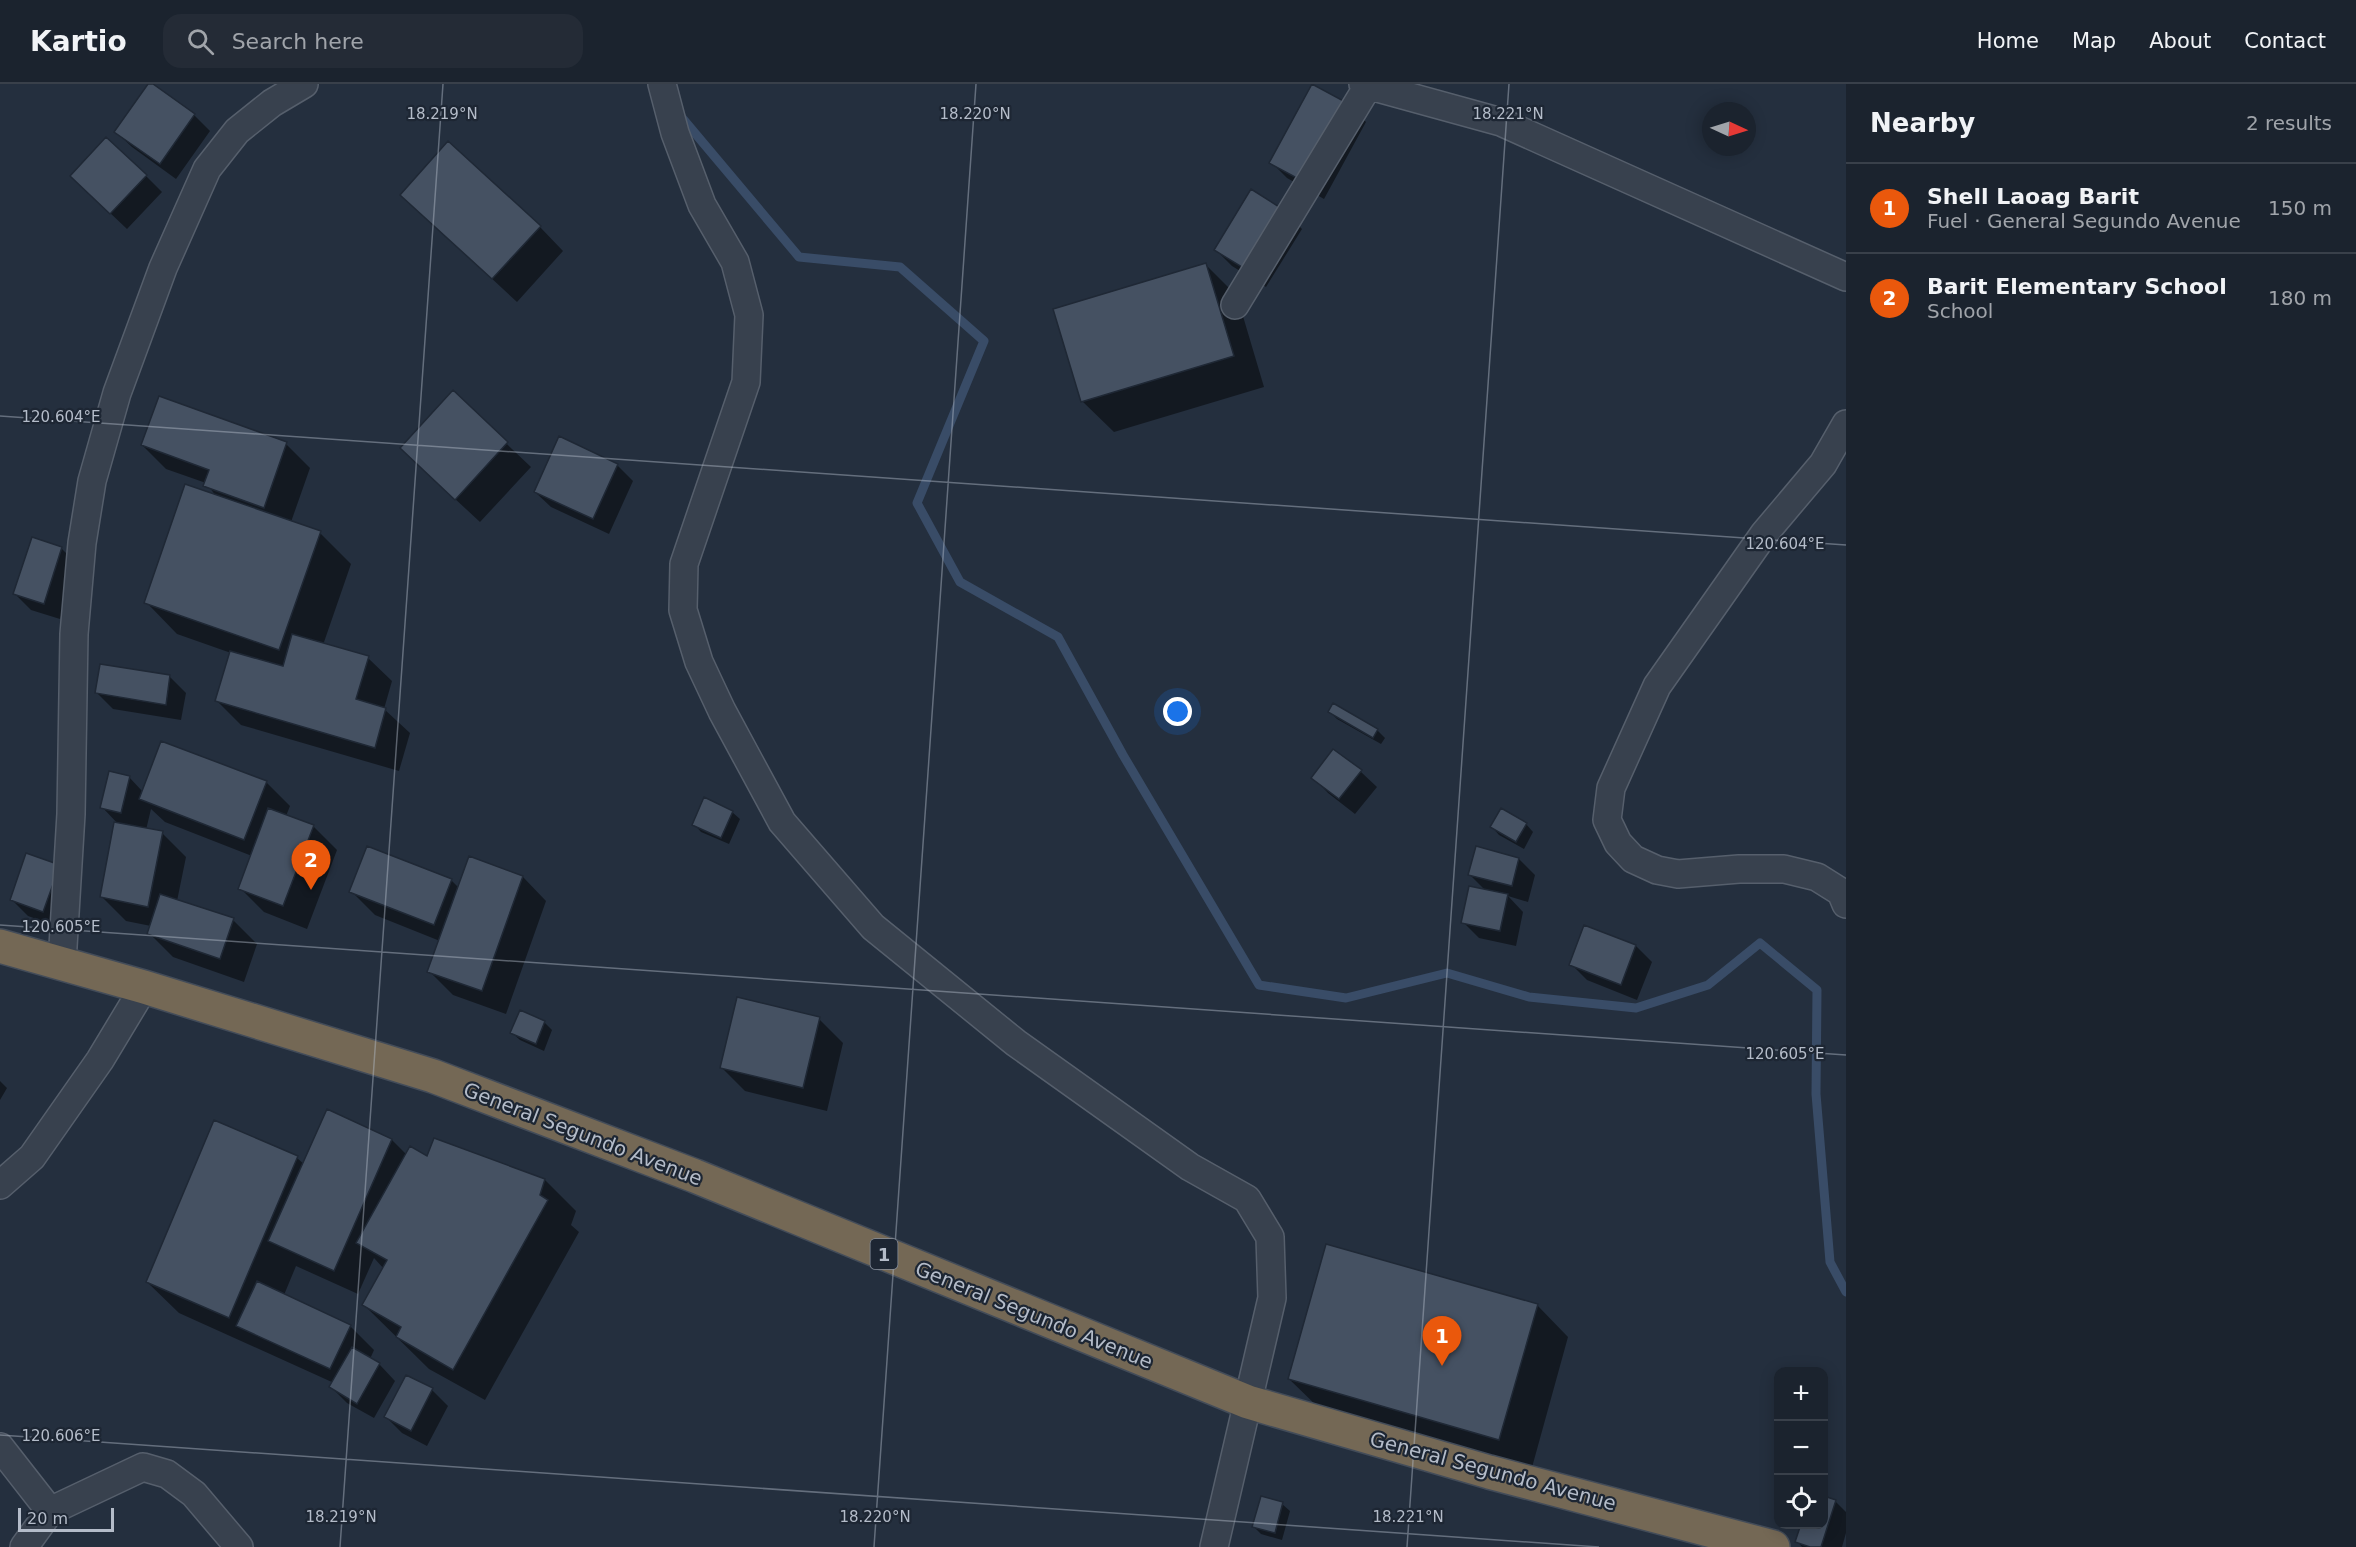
<!DOCTYPE html>
<html lang="en">
<head>
<meta charset="utf-8">
<style>
  :root { --surface:#1b232e; --page:#242b36; --text:#f1f3f6; --muted:#a0a4aa; --line:#39404a; --accent:#ea580c }
  body { margin:0; font-family:"DejaVu Sans",sans-serif; background:var(--page); color:var(--text) }
  .controls { position:absolute; right:18px; bottom:18px; display:grid; overflow:hidden; border-radius:12px; box-shadow:0 3px 15px #0003 }
  .controls button { width:54px; height:54px; display:grid; place-items:center; padding:0; border:0; border-bottom:2px solid var(--line); background:var(--surface); color:var(--text); font:30px sans-serif }
  .compass { position:absolute; left:1702px; top:18px; width:54px; height:54px; border-radius:50%; background:var(--surface); box-shadow:0 3px 15px #0003; rotate:94deg }
  .scale { position:absolute; left:18px; bottom:15px; width:96px; box-sizing:border-box; padding-left:6px; border:3px solid #b4bcc9; border-top:0; font-size:16px; line-height:21px; white-space:nowrap; color:#b4bcc9; -webkit-text-stroke:4px #1d2633; paint-order:stroke }
  .you { position:absolute; left:1178px; top:628px; width:21px; height:21px; margin:-15px; border:4px solid #fff; border-radius:50%; background:#1a73e8; box-shadow:0 0 0 9px #1a73e833 }
  .badge { display:grid; place-items:center; width:39px; height:39px; border-radius:50%; background:var(--accent); color:#fff; font-size:20px; font-weight:700 }
  .pin { position:absolute; translate:-50% -50px; filter:drop-shadow(0 2px 3px #0008) }
  .pin::after { content:''; position:absolute; top:32px; width:21px; height:18px; background:inherit; clip-path:polygon(0 0,100% 0,50% 100%) }
  .list { margin:0; padding:0; list-style:none }
  h2 { display:flex; justify-content:space-between; align-items:center; height:78px; margin:0; padding:0 24px; font-size:26px }
  h2 small { font-size:20px; font-weight:400; color:var(--muted) }
  .list li { display:grid; grid-template-columns:39px 1fr auto; gap:18px; align-items:center; box-sizing:border-box; height:90px; padding:0 24px; border-top:2px solid var(--line) }
  .list b { display:block; font-size:22px; white-space:nowrap }
  .list p { margin:0; font-size:20px; white-space:nowrap; color:var(--muted) }
  .list em { font-size:20px; font-style:normal; color:var(--muted) }
  .icon { flex:none; width:33px; height:33px; fill:none; stroke:currentColor; stroke-width:2; stroke-linecap:round; stroke-linejoin:round }
  .map { position:relative; flex:none; width:1846px; height:1463px; overflow:hidden }
  header { display:flex; align-items:center; gap:36px; box-sizing:border-box; height:84px; padding:0 30px; background:var(--surface); border-bottom:2px solid var(--line) }
  header strong { font-size:28px }
  nav { display:flex; gap:33px; margin-inline-start:auto; font-size:21px }
  .search { width:420px; height:54px; background:var(--page); display:flex; align-items:center; gap:15px; box-sizing:border-box; padding:0 21px; border-radius:18px; color:var(--muted); font-size:22px }
  main { display:flex }
  aside { flex:1; background:var(--surface) }
  .map>svg:first-child { display:block }
</style>
</head>
<body>
<header>
<strong>Kartio</strong>
<div class="search"><svg class="icon" aria-label="search" viewBox="0 0 24 24"><circle cx="10" cy="10" r="6"/><path d="M15 15l6 6"/></svg>Search here</div>
<nav><a>Home</a><a>Map</a><a>About</a><a>Contact</a></nav>
</header>
<main>
<div class="map">
<svg width="1846" height="1463" viewBox="0 0 1846 1463">
  <rect width="100%" height="100%" fill="#242f3e"/>
  <path fill="#0007" d="M150 0 194 31 210 47 176 95 132 63 116 48Z
    M1350 22 1366 38 1324 115 1287 94 1271 78Z
    M146 92 162 108 127 145 88 108Z
    M402 111 540 143 563 167 517 218Z
    M1286 129 1302 145 1266 203 1232 182 1216 166Z
    M1206 181 1237 212 1264 303 1114 348 1082 317Z
    M453 309 531 383 480 438 426 388Z
    M286 360 310 384 291 438 320 449 351 480 323 561 368 574 392 597 384 625 410 649 399 687 241 641 217 617 231 569 177 550 146 518 216 412 206 399 166 385 142 361Z
    M617 381 633 397 609 450 551 423 535 408Z
    M61 464 77 480 60 535 31 526 15 510Z
    M170 593 186 609 181 636 113 625 97 609Z
    M1330 628 1377 646 1385 654 1381 660 1337 635Z
    M1361 688 1377 703 1355 730 1328 709 1313 693Z
    M129 693 143 708 266 698 290 722 286 732 313 742 337 766 307 845 264 828 240 804 252 772 165 738 151 725 146 746 162 749 186 773 177 817 233 836 257 860 244 898 173 873 149 849 151 842 126 837 102 813 119 741 102 723Z
    M732 728 740 735 729 760 701 748 694 740Z
    M1526 740 1533 748 1524 765 1499 751 1492 743Z
    M27 771 75 799 59 843 28 832 12 816Z
    M1519 775 1535 791 1528 818 1508 812 1523 828 1516 862 1479 854 1463 838 1486 807 1470 791Z
    M523 793 546 817 506 930 453 911 429 887 440 857 375 831 351 807 451 796 459 804Z
    M1585 843 1636 862 1652 878 1637 916 1587 896 1571 880Z
    M819 935 843 959 827 1027 745 1007 721 983Z
    M544 938 552 946 544 967 520 956 512 949Z
    M0 997 7 1004 0 1016Z
    M328 1027 392 1056 407 1071 545 1096 576 1127 571 1141 579 1148 485 1316 429 1285 364 1221 384 1185 374 1174 358 1210 296 1182 284 1211 350 1242 374 1266 370 1275 380 1281 395 1297 374 1334 347 1319 331 1303 334 1299 179 1229 147 1198 297 1074 304 1080Z
    M1537 1221 1568 1253 1531 1387 1321 1326 1289 1295Z
    M432 1306 448 1322 427 1362 402 1349 386 1333Z
    M1824 1413 1835 1417 1846 1428V1449L1842 1463H1802L1797 1457 1824 1440Z
    M1282 1420 1290 1427 1282 1456 1261 1450 1253 1442Z"/>
  <g fill="none" stroke-linecap="round" stroke-linejoin="round">
    <path stroke="#394c67" stroke-width="9" d="M678 29 799 173 900 183 984 257 917 419 960 498 1058 553 1123 671 1259 901 1346 914 1447 889 1529 913 1636 924 1708 901 1760 859 1817 906 1816 1010 1830 1178 1846 1208"/>
  </g>
  <path fill="#455162" stroke="#1f2835" stroke-width="1.5" d="M148 0H153L195 30 160 80 114 48Z
    M1312 0 1351 21 1308 100 1269 79Z
    M106 53 147 91 110 130 70 92Z
    M448 57 541 142 492 195 400 111Z
    M1251 105 1287 128 1250 188 1214 166Z
    M1206 179 1234 272 1081 318 1053 225Z
    M453 306 508 358 455 416 400 364Z
    M159 312 287 358 264 424 203 402 209 386 141 361Z
    M559 352 618 380 593 435 534 408Z
    M185 400 321 447 279 566 144 519Z
    M32 453 62 463 44 520 13 510Z
    M292 550 369 572 356 615 386 624 375 664 215 617 230 567 283 582Z
    M100 580 170 591 166 621 95 609Z
    M1333 619 1378 645 1373 654 1328 628Z
    M161 657 267 697 244 756 139 715Z
    M1333 665 1362 686 1339 715 1311 694Z
    M109 687 130 692 121 729 100 724Z
    M704 713 733 727 721 754 692 741Z
    M268 724 314 741 283 822 238 805Z
    M1501 724 1527 739 1516 758 1490 743Z
    M114 738 163 747 148 823 100 813Z
    M367 762 452 795 434 841 349 808Z
    M1476 762 1519 774 1512 802 1468 791Z
    M26 769 60 781 43 828 10 816Z
    M469 772 523 792 482 907 427 888Z
    M1469 802 1508 810 1500 847 1461 839Z
    M160 810 234 834 220 875 147 850Z
    M1584 841 1636 861 1621 901 1569 881Z
    M737 913 820 933 803 1004 720 984Z
    M520 926 545 937 536 960 510 949Z
    M327 1025 392 1055 334 1187 268 1157Z
    M214 1036 298 1072 229 1234 146 1198Z
    M434 1054 545 1095 540 1111 548 1116 453 1286 396 1253 401 1243 362 1221 387 1176 356 1159 410 1062 427 1072Z
    M1326 1160 1538 1220 1499 1356 1288 1295Z
    M257 1197 351 1241 330 1285 236 1242Z
    M352 1263 380 1279 357 1320 329 1303Z
    M406 1291 433 1304 411 1347 384 1333Z
    M1261 1412 1283 1418 1275 1449 1252 1443Z
    M1824 1412 1836 1416 1821 1463H1810L1795 1458 1801 1440H1824Z"/>
  <g fill="none" stroke-linecap="round" stroke-linejoin="round">
    <defs>
      <path id="street" d="M662 0 675 49 702 121 735 178 749 231 746 298 684 480 683 526 699 578 722 627 782 738 873 843 1016 959 1190 1083 1247 1115 1270 1153 1272 1214 1214 1463
        M1363 0 1501 38 1846 193
        M1235 221 1368 2
        M1846 340 1823 380 1764 450 1657 602 1611 704 1607 736 1618 759 1633 775 1657 786 1678 790 1739 785H1784L1817 793 1841 808 1846 820
        M62 879 71 730 74 550 82 459 92 397 117 309 163 184 207 85 237 47 272 19 304 0
        M0 1101 32 1073 100 976 144 903
        M0 1363 50 1427 143 1383 167 1390 194 1410 239 1463
        M24 1463 50 1427"/>
      <path id="highway" d="M0 862 144 903 433 992 695 1092 1248 1318 1489 1388 1773 1463"/>
    </defs>
    <use href="#street" stroke="#565f6c" stroke-width="30"/>
    <use href="#highway" stroke="#434c59" stroke-width="36"/>
    <use href="#street" stroke="#38414e" stroke-width="27"/>
    <use href="#highway" stroke="#746855" stroke-width="33"/>
  </g>
  <path fill="none" stroke="#b4bcc9" stroke-width="1.5" stroke-opacity="0.45" d="M0 332 1846 461M0 841 1846 971M0 1351 1599 1463M340 1463 443 0M874 1463 976 0M1407 1463 1509 0"/>
  <g text-anchor="middle" dominant-baseline="central" stroke-width="4.5" stroke-linejoin="round" paint-order="stroke">
    <rect fill="#1d2633" stroke="#878f9c" stroke-width="1.5" x="870.5" y="1155" width="27" height="30" rx="4.5"/>
    <g font-size="18" font-weight="bold" fill="#b4bcc9">
      <text x="884" y="1170">1</text>
    </g>
    <g font-size="20" fill="#b4bcc9" stroke="#1d2633">
      <text transform="translate(583 1050) rotate(21)">General Segundo Avenue</text>
      <text transform="translate(1034 1231) rotate(22)">General Segundo Avenue</text>
      <text transform="translate(1493 1387) rotate(15)">General Segundo Avenue</text>
    </g>
  </g>
  <g font-size="15" text-anchor="middle" fill="#b4bcc9" stroke="#1d2633" stroke-width="4.5" stroke-linejoin="round" paint-order="stroke">
    <text x="442" y="35">18.219°N</text>
    <text x="975" y="35">18.220°N</text>
    <text x="1508" y="35">18.221°N</text>
    <text x="61" y="338">120.604°E</text>
    <text x="1785" y="465">120.604°E</text>
    <text x="61" y="848">120.605°E</text>
    <text x="1785" y="975">120.605°E</text>
    <text x="61" y="1357">120.606°E</text>
    <text x="341" y="1438">18.219°N</text>
    <text x="875" y="1438">18.220°N</text>
    <text x="1408" y="1438">18.221°N</text>
  </g>
</svg>
<div class="controls">
<button>+</button>
<button>−</button>
<button><svg class="icon" aria-label="locate" viewBox="0 0 24 24"><circle cx="12" cy="12" r="6"/><path d="M12 2v4M12 18v4M2 12h4M18 12h4"/></svg></button>
</div>
<svg class="compass" viewBox="-18 -18 36 36"><path d="M0-13l5 13h-10z" fill="#e53935"/><path d="M0 13l5-13h-10z" fill="#a0a4aa"/></svg>
<div class="scale">20 m</div>
<div class="you"></div>
<div class="pin badge" style="left:1442px;top:1282px">1</div>
<div class="pin badge" style="left:311px;top:806px">2</div>
</div>
<aside>
<h2>Nearby<small>2 results</small></h2>
<ul class="list">
<li><span class="badge">1</span><div><b>Shell Laoag Barit</b><p>Fuel · General Segundo Avenue</p></div><em>150 m</em></li>
<li><span class="badge">2</span><div><b>Barit Elementary School</b><p>School</p></div><em>180 m</em></li>
</ul>
</aside>
</main>
</body>
</html>
